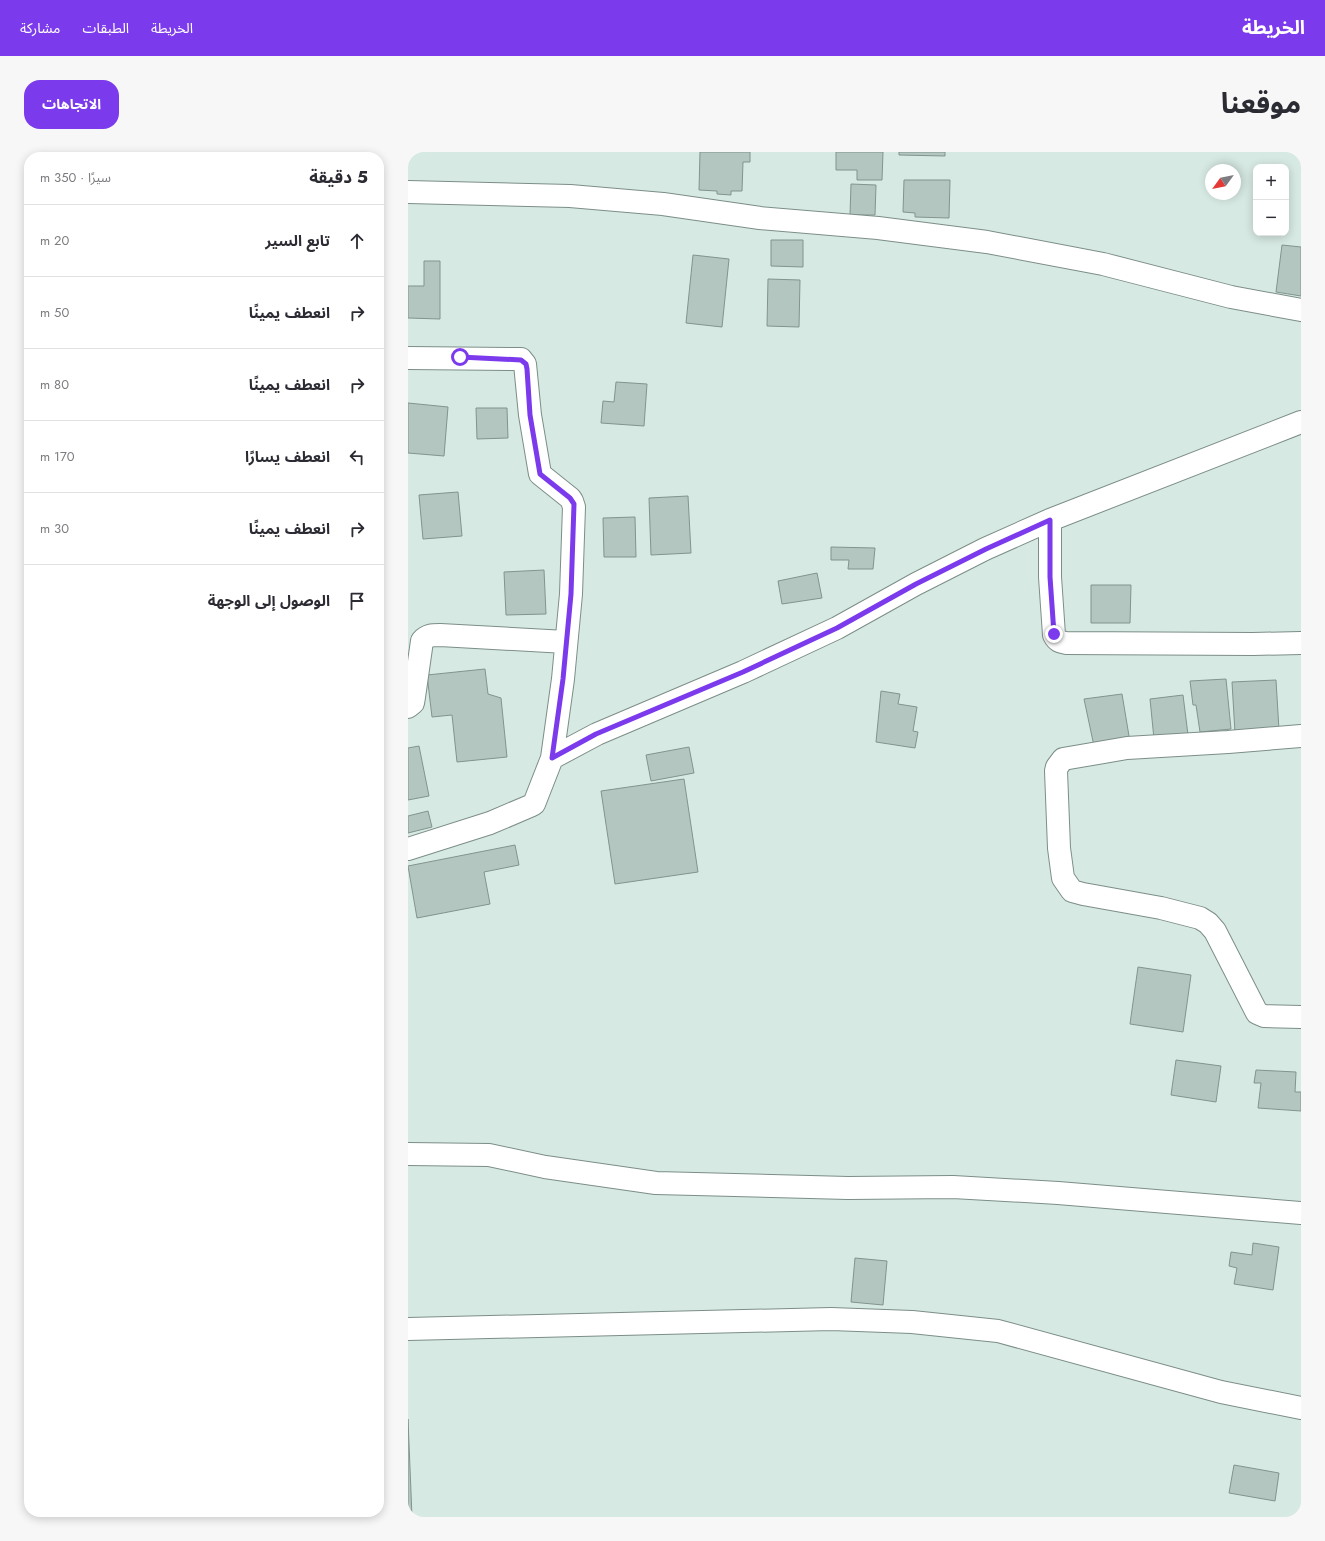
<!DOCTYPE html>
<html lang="ar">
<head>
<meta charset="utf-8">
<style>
  :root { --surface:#fff; --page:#f7f7f7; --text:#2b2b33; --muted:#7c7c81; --line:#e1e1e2; --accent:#7c3aed }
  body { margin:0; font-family:Jost,"Noto Sans Arabic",sans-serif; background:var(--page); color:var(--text); direction:rtl }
  .controls { position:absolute; right:12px; top:12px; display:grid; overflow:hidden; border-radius:8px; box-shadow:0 2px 10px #0003 }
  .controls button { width:36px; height:36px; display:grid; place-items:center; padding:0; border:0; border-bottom:1px solid var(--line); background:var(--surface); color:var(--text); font:20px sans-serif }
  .compass { position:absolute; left:797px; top:12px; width:36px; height:36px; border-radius:50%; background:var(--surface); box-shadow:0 2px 10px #0003; rotate:237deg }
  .stop { position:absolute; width:12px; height:12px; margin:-9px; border:3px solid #7c3aed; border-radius:50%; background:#fff }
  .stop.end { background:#7c3aed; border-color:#fff; box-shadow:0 1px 4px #0008 }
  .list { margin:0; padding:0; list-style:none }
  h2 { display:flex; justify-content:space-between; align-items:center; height:52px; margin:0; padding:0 16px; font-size:17px }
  h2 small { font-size:13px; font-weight:400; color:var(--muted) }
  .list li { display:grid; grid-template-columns:26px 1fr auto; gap:12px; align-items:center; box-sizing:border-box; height:72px; padding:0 16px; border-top:1px solid var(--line) }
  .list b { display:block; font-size:15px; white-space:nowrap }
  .list em { font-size:13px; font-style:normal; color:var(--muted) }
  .icon { flex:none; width:22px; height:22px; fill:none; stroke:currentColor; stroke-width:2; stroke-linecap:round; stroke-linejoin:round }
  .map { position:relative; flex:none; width:893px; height:1365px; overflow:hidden; direction:ltr; border-radius:16px }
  header { display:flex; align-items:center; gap:24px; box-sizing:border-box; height:56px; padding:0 20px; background:var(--accent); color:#fff }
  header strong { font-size:19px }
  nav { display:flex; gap:22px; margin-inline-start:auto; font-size:14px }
  .intro { display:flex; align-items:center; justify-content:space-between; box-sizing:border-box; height:96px; padding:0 24px }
  h1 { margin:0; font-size:28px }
  .button { padding:10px 18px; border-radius:16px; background:var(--accent); color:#fff; font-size:14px; font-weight:700 }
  main { display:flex; gap:24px; padding:0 24px }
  aside { flex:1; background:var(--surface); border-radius:16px; box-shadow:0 2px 10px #0003 }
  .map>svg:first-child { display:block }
</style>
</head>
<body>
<header>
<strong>الخريطة</strong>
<nav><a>الخريطة</a><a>الطبقات</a><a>مشاركة</a></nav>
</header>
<div class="intro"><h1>موقعنا</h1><a class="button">الاتجاهات</a></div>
<main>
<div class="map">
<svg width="893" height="1365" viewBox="0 0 893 1365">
  <rect width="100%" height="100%" fill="#d6e9e2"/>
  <path fill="#b4c6c0" stroke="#82948d" d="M292 0H342V10H335L334 39H323V43L309 42V39L291 38Z
    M428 0H475L474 28H449V18H428Z
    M491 0H537V4L491 3Z
    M496 28H542L541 66 507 65V61L495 60Z
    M443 32 468 33 467 63H442Z
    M363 88H395V115L363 114Z
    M874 93 893 95V144L868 140Z
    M285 103 321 107 314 175 278 171Z
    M16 109H32V167L0 166V134H16Z
    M360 127 392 128 391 175 359 174Z
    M208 230 239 232 236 274 193 271 195 249 206 250Z
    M0 251 40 255 36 304 0 301Z
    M68 256H99L100 286 69 287Z
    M50 340 54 384 15 387 11 343Z
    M280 344 283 401 243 403 241 346Z
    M227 365 228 405H196L195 366Z
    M423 395 467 396 465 417H440L441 408H423Z
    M136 418 138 462 98 463 96 420Z
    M409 421 414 446 374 452 370 429Z
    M683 433H723L722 471H683Z
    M77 517 80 542 93 546 99 605 49 610 44 563 24 565 19 523Z
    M818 527 823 577 792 580 788 553H785L782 529Z
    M868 528 871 578 827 581 824 530Z
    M473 539 492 542 490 552 509 555 505 579 510 580 507 596 468 590Z
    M714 542 722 590 686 594 676 547Z
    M775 543 780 583 746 587 742 547Z
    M11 594 21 644 0 648V596Z
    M281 595 286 621 243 629 238 603Z
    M276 627 290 720 207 732 193 639Z
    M20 659 24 675 0 681V664Z
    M107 693 111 713 76 720 82 752 9 766 0 714Z
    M730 815 783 823 775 880 722 872Z
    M768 908 813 914 808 950 763 943Z
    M848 918 888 920 887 940H893V959L850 956 853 931H846Z
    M845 1091 871 1095 865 1138 826 1132 829 1116 821 1114 823 1100 844 1103Z
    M447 1106 479 1109 475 1153 443 1150Z
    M0 1267 4 1365H0Z
    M826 1313 871 1321 867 1349 821 1341Z"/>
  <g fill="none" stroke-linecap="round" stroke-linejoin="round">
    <defs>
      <path id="minor" d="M0 40 162 44 255 52 352 66 470 76 579 90 695 112 823 145 893 158
        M0 206 113 207 117 212 122 263 132 322 162 346 164 349 166 355 163 442 155 527 144 606
        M642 368V425L646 483C649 489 652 490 658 491L845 492 893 491
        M0 555 5 551 6 545 14 489C19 483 25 483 32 483L158 490
        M893 584 820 590 719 596 655 607 649 615 648 619 651 696 655 726 664 739 675 742 753 756 792 766 800 771 807 779 849 861 856 864 893 865
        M0 697 82 671 122 654 126 652 144 606 189 582 335 520 429 476 508 432 577 397 642 368 893 270
        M0 1002 81 1003 137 1015 248 1031 440 1036 545 1035 650 1041 893 1061
        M0 1177 423 1167 504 1170 590 1179 813 1240 893 1256"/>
    </defs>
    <use href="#minor" stroke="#7c8e87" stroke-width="24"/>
    <use href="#minor" stroke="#fff" stroke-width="22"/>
  </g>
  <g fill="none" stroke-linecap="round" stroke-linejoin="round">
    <path stroke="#7c3aed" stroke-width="5" d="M52 205 113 208 118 212 119 217 122 263 132 322 162 346 166 352 163 442 155 527 144 606 188 582 335 520 429 476 508 432 578 397 642 368V425L646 482"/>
  </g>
</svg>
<div class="controls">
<button>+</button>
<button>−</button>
</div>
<svg class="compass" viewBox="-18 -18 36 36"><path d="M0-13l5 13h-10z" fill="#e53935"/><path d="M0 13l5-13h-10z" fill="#7c7c81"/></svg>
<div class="stop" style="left:52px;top:205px"></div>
<div class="stop end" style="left:646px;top:482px"></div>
</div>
<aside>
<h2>5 دقيقة<small>سيرًا · 350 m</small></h2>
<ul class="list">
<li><svg class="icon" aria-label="ahead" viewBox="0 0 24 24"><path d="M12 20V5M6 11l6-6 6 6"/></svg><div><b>تابع السير</b></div><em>20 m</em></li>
<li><svg class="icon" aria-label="right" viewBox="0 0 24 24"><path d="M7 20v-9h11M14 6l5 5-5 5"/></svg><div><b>انعطف يمينًا</b></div><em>50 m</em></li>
<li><svg class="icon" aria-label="right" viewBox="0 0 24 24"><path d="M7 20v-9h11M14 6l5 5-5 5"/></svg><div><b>انعطف يمينًا</b></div><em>80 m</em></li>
<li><svg class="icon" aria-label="left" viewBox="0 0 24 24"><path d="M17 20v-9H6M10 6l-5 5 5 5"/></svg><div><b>انعطف يسارًا</b></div><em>170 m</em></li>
<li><svg class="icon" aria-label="right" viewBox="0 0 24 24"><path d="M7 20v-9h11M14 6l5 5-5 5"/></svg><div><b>انعطف يمينًا</b></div><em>30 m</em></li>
<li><svg class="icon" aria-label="arrive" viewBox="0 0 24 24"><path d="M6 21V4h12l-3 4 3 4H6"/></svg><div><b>الوصول إلى الوجهة</b></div></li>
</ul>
</aside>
</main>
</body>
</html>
